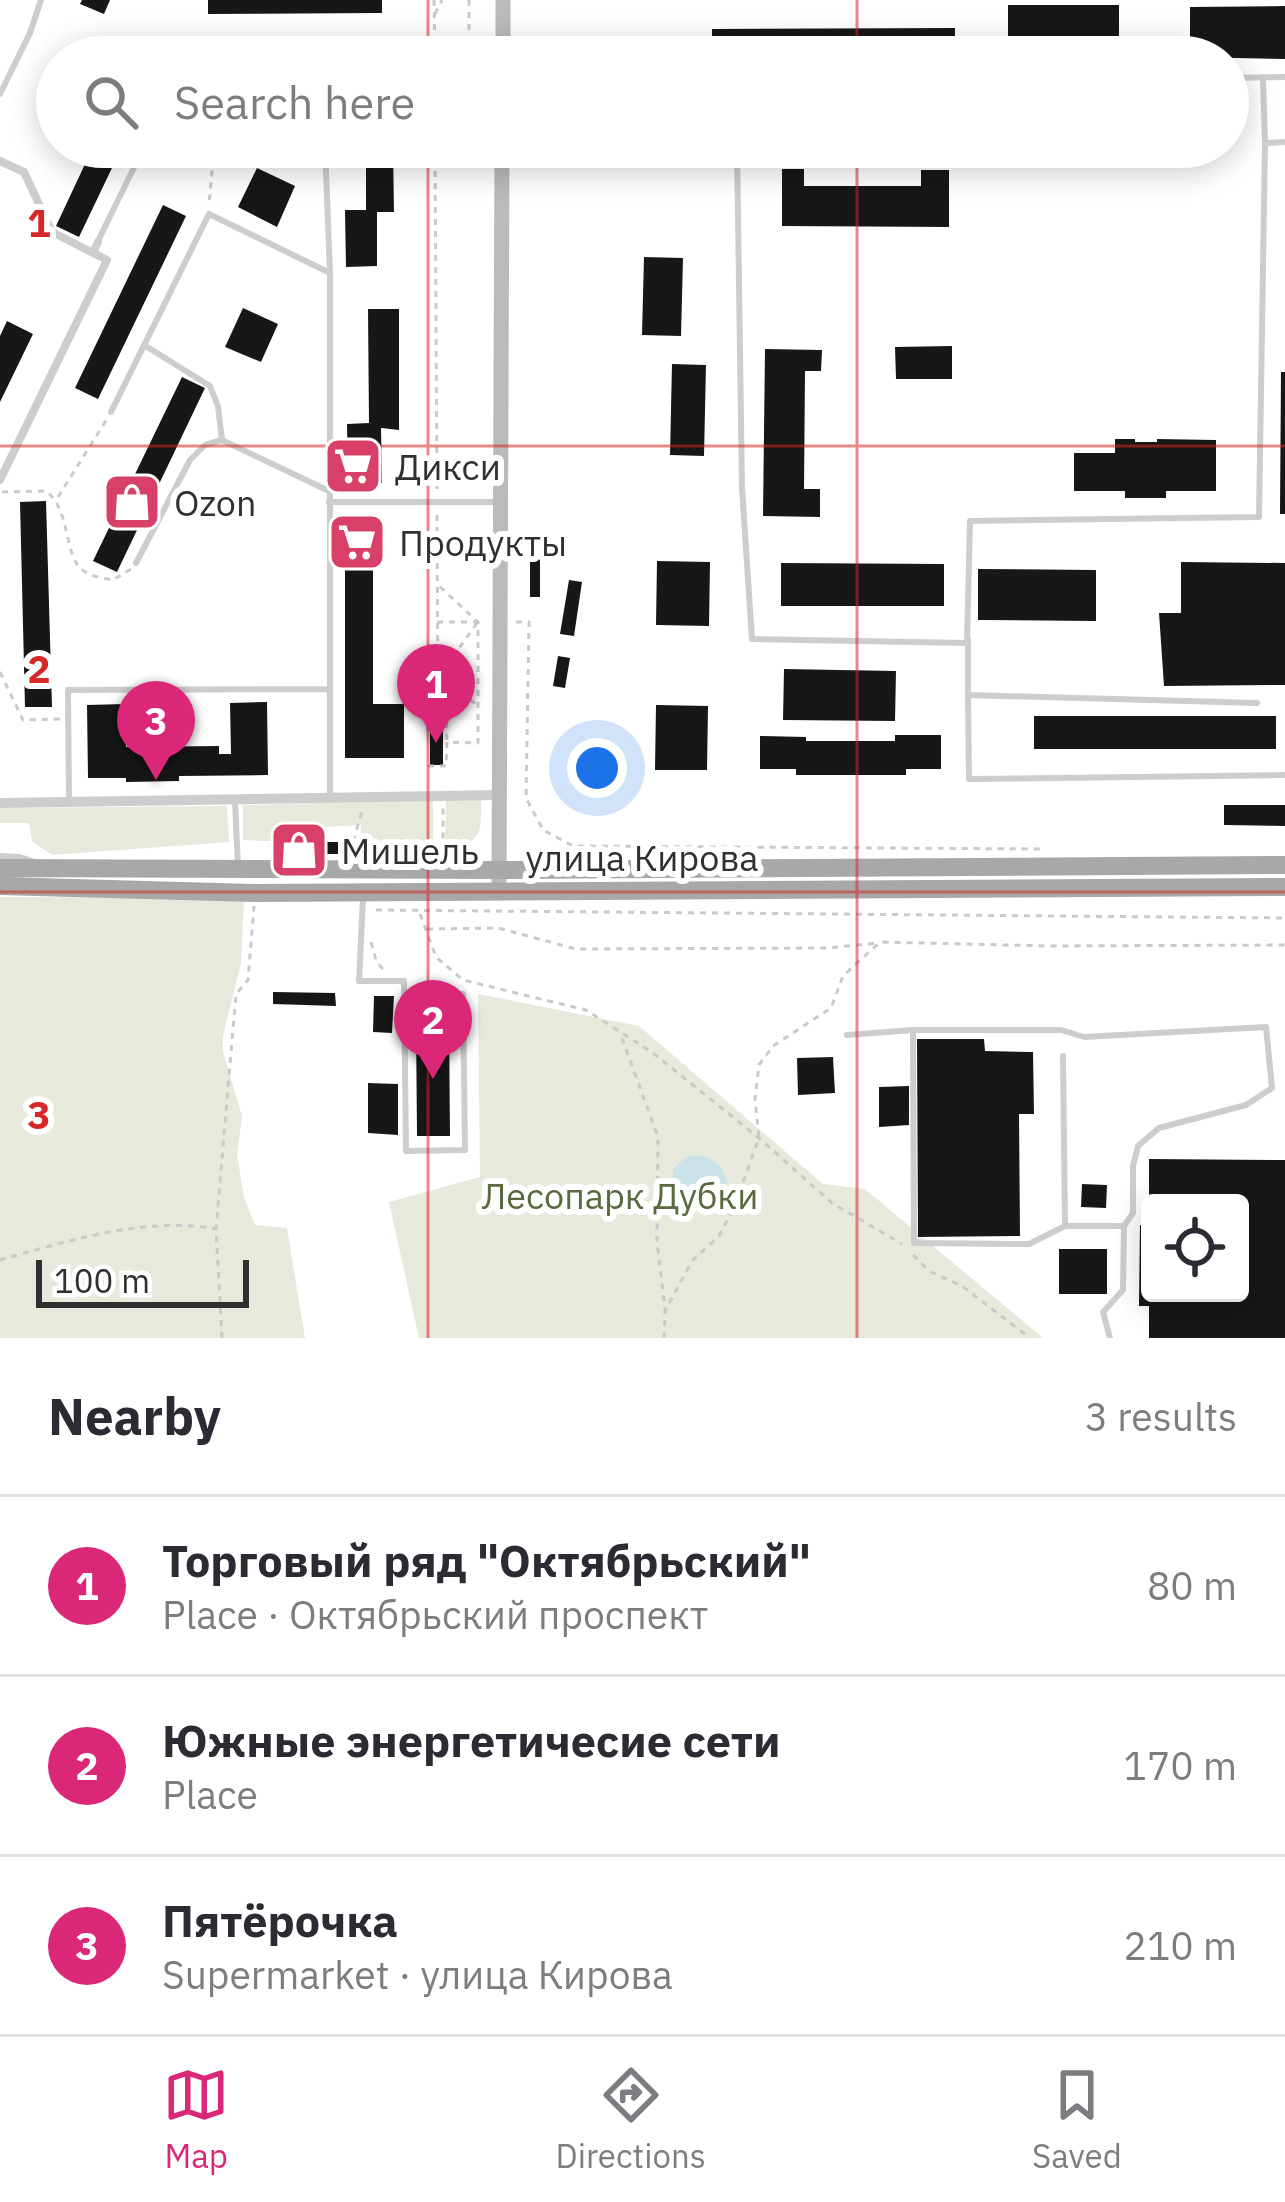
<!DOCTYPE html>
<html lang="en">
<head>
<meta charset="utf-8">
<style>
  :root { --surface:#fff; --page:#f2f2f3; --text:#2b2b33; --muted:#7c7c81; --line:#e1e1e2; --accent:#db2777 }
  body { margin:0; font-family:"IBM Plex Sans",sans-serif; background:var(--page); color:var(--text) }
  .controls { position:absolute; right:36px; bottom:36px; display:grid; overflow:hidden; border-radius:12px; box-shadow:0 6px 30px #0003 }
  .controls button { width:108px; height:108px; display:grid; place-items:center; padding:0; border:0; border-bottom:3px solid var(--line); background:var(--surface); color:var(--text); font:60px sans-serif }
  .scale { position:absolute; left:36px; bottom:30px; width:213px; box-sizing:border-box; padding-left:12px; border:6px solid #303030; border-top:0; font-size:33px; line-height:42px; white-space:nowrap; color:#303030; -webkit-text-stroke:9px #fff; paint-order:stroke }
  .you { position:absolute; left:597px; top:768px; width:42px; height:42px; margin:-30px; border:9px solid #fff; border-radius:50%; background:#1a73e8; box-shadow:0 0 0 18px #1a73e833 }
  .badge { display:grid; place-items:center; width:78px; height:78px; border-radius:50%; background:var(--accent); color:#fff; font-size:39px; font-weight:700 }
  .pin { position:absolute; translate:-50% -99px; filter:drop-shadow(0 3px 6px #0008) }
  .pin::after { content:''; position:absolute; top:63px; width:42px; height:36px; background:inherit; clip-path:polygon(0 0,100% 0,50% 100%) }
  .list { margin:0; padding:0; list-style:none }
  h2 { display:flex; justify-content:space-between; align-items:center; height:156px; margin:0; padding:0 48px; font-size:51px }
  h2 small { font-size:39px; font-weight:400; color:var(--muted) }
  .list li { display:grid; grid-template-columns:78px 1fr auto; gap:36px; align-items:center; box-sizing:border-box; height:180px; padding:0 48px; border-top:3px solid var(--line) }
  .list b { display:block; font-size:45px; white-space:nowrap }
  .list p { margin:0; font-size:39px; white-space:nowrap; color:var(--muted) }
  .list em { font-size:39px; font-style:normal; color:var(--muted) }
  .icon { flex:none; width:66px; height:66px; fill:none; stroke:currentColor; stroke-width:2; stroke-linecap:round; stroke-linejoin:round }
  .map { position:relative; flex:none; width:1285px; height:1338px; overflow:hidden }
  .search { position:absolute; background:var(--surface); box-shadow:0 6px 30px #0003; left:36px; right:36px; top:36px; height:132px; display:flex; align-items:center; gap:30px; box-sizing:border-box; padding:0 42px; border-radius:66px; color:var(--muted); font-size:45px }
  .sheet { height:696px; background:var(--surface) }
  nav { display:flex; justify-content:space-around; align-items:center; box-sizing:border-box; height:168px; border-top:3px solid var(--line); background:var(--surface); font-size:33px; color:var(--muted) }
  nav a { display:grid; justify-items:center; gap:6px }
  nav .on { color:var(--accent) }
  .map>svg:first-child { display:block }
</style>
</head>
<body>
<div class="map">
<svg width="1285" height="1338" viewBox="0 0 1285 1338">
  <rect width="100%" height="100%" fill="#fff"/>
  <path fill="#e6e9dc" d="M433 800V845L360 844 361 825 289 829 290 842 243 840V805Z
    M446 800H481C481 832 483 846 445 844Z
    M227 806 229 842 52 855 32 841 29 823H0V808Z
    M0 897 244 898 241 963 223 1036V1052L242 1116 237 1154 244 1198 255 1225 287 1228 305 1338H0Z
    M478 994 639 1026 823 1184 865 1189 1043 1338H419L389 1202 480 1177Z"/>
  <path fill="#cae3e8" d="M699 1155C722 1161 727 1173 728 1196L701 1212 695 1205 678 1207 672 1189 673 1169 686 1157Z"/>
  <path fill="#171717" d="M82 0H110L104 14 80 4Z
    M208 0H382V13L208 14Z
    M1008 5H1119V57H1008Z
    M1285 6V59L1190 57V7Z
    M955 28V57H712V29Z
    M146 36 169 48 165 57H136Z
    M93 147H122L79 237 56 226Z
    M366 147H393L394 212H377V266L346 267 345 210H366Z
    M787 147H898L897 163 787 162Z
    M1012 147H1122V163L1012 162Z
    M257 168 295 186 277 227 238 207Z
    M782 169H804V186H921V170H949V227L782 226Z
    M163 205 186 216 98 399 75 388Z
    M644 257 683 258 681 336 642 335Z
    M243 308 278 324 261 362 225 347Z
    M368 309H399V430L381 428 382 483H348L347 424 369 423Z
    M7 321 33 334 0 402V336Z
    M952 346V379H896L895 347Z
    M765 349 822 350 821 371H805L804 489H820V517L763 516Z
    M672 364 706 365 704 456 670 455Z
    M1281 372H1285V514H1280Z
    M182 377 205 388 117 572 93 561Z
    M1115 439H1135V442H1157V439L1216 440V491H1166V498H1125V491H1074V453H1115Z
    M46 501 52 707H25L20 502Z
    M345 525H373V704H404V758H345Z
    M530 556H540V597H530Z
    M657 561 710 562 709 626 656 625Z
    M1181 562 1285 563V685L1164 686 1159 613H1181Z
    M781 563 944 564V606H781Z
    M978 569 1096 570V621L978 620Z
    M569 580 582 582 574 636 560 634Z
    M558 656 570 658 565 688 553 686Z
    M784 669 896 671 895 721 783 720Z
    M267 702 268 775 179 776V781L126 782V778H88L87 705 125 704 126 747 219 746V754H231L230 703Z
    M656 705 708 706 707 770H655Z
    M1034 716H1276V749H1034Z
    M430 721H443V765H430Z
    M895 735H941V769H906V775H796V769H760V736L806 737V741H895Z
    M1224 805H1285V826L1224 825Z
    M290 842H338V854H290Z
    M273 992 335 993 336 1006 273 1004Z
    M374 996H394L392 1033 373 1032Z
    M416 1021H449L450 1136H417Z
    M917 1039H984L985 1051 1033 1052 1034 1114H1019L1020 1236 918 1237Z
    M833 1057 835 1093 798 1095 797 1058Z
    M368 1083 398 1084V1135L368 1133Z
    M909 1086V1125L879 1127V1087Z
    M1149 1159 1285 1160V1338H1149V1306H1139L1140 1225 1150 1226V1293H1240V1203H1149Z
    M1082 1184 1107 1185 1106 1208 1081 1207Z
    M1059 1249H1107V1294H1059Z"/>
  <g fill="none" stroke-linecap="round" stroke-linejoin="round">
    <path stroke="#cacaca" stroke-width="3" stroke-dasharray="6 6" stroke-linecap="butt" d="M434 0 435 57
      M469 0V57
      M435 14 442 0
      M209 147 213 160 209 205
      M435 147 437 493
      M2 492 46 491C72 511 63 558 84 571 92 577 104 578 113 580L131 569
      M58 497 107 419
      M437 515 438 714 446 713 447 742
      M437 622H483
      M516 622H529L526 798 543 830 573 846 1043 849
      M477 623 437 679 478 705
      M0 672 23 720 61 719
      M428 731 427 714H436
      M428 766H446L447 742 478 743V622L437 584
      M367 852 383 848 443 846V807
      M350 853 362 811
      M376 910 1285 918
      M420 914 436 957 463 980 586 1010 653 1053 759 1138 832 1203 902 1244
      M427 929 498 928 576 949 828 948 877 943
      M371 942 376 960 384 971
      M622 1038 658 1137 657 1242 665 1309
      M913 1255 929 1271 962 1286 1030 1338
      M0 1260C68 1241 145 1216 216 1229
      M222 1338 216 1230 236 994 248 980 254 906
      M664 1338 665 1311 692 1261 719 1236 734 1207 759 1138 755 1099 759 1065 773 1046 831 1008 843 976 880 942 1049 946 1285 945"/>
    <path stroke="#cdcdcd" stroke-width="6" d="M1228 78 1285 77
      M0 94 30 33 41 0
      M1265 143 1285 142
      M325 147 330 273V689
      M737 147 742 488 752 639 967 643 970 521 1259 517 1265 143 1263 77
      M98 241 144 147
      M144 345 210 386 218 406 222 440
      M111 412 209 214 330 273
      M329 502H499
      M136 563 190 460 205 445 222 440 329 491
      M968 640V695L1257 703
      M968 695 969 779 1285 775
      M235 800 238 868
      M69 802 68 690 330 689V798
      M0 856 20 857 32 861
      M363 898 359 981H404L406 1151 465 1150 463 994H404
      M913 1030 914 1243 1029 1244 1065 1226
      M847 1035 913 1030H1061L1084 1037 1266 1027 1272 1088 1246 1105 1159 1128 1138 1146 1133 1166V1213L1124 1226 1123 1290 1103 1312 1110 1338
      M1063 1056 1065 1226H1124"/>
    <path stroke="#cdcdcd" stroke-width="8" d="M0 161 24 172 52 232 107 260 0 480
      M93 253 98 242"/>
    <path stroke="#cdcdcd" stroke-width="10" d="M0 803 499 795"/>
    <path stroke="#bababa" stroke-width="15" d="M503 57V0
      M499 882 502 147"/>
    <path stroke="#a8a8a8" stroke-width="18" d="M0 868 499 870 1285 865
      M0 886 255 893 1285 887"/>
  </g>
  <path fill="none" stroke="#d62828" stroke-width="3" stroke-opacity="0.55" d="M428 0V57M857 0V57M428 147V1338M857 147V1338M0 446H1285M0 892H1285"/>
  <defs>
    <symbol id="supermarket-square" viewBox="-11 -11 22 22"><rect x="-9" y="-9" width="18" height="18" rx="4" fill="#d94069" stroke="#fff"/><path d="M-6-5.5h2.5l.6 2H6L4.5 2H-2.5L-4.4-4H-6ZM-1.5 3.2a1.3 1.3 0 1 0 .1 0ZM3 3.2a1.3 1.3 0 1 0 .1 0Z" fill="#fff"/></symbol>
    <symbol id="shop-square" viewBox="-11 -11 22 22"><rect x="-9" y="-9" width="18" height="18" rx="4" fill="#d94069" stroke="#fff"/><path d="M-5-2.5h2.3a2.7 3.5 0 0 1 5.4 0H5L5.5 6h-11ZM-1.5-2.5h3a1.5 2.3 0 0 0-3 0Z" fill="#fff"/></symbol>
  </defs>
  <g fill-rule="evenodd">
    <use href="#supermarket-square" x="320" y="433" width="66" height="66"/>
    <use href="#shop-square" x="99" y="469" width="66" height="66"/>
    <use href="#supermarket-square" x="324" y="509" width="66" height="66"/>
    <use href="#shop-square" x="266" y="817" width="66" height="66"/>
  </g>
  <g text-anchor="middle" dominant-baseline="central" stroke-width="12" stroke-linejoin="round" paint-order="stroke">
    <g font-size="36" fill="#303030" stroke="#fff" text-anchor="start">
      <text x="395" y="466">Дикси</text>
      <text x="174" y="502">Ozon</text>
      <text x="399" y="542">Продукты</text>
      <text x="341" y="850">Мишель</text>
    </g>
    <g font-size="36" fill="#303030" stroke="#fff">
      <text x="642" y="857">улица Кирова</text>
    </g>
    <g font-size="36" fill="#5b6940" stroke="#fff">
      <text x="620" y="1195">Лесопарк Дубки</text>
    </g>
  </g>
  <g font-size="39" text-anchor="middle" font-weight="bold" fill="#d62828" stroke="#fff" stroke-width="12" stroke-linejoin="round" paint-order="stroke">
    <text x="39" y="237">1</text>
    <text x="39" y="683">2</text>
    <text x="39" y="1129">3</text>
  </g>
</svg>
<div class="controls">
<button><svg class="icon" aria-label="locate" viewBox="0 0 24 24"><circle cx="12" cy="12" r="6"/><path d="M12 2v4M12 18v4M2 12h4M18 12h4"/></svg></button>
</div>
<div class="scale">100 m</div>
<div class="you"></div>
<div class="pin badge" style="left:436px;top:743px">1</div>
<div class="pin badge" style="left:433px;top:1079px">2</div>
<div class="pin badge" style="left:156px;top:780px">3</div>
<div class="search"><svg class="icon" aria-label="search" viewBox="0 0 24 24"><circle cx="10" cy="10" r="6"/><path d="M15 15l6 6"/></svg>Search here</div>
</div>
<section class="sheet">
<h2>Nearby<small>3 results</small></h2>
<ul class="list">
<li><span class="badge">1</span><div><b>Торговый ряд &quot;Октябрьский&quot;</b><p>Place · Октябрьский проспект</p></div><em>80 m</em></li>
<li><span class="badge">2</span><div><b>Южные энергетичесие сети</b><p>Place</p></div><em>170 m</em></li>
<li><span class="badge">3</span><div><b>Пятёрочка</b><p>Supermarket · улица Кирова</p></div><em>210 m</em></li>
</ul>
</section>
<nav>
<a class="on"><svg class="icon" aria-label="map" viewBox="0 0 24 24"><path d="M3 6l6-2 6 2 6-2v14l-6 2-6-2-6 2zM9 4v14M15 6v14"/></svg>Map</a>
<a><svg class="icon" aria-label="directions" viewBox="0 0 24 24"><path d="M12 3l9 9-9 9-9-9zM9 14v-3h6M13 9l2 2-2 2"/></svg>Directions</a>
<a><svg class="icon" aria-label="saved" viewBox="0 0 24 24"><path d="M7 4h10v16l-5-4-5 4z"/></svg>Saved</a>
</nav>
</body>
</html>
